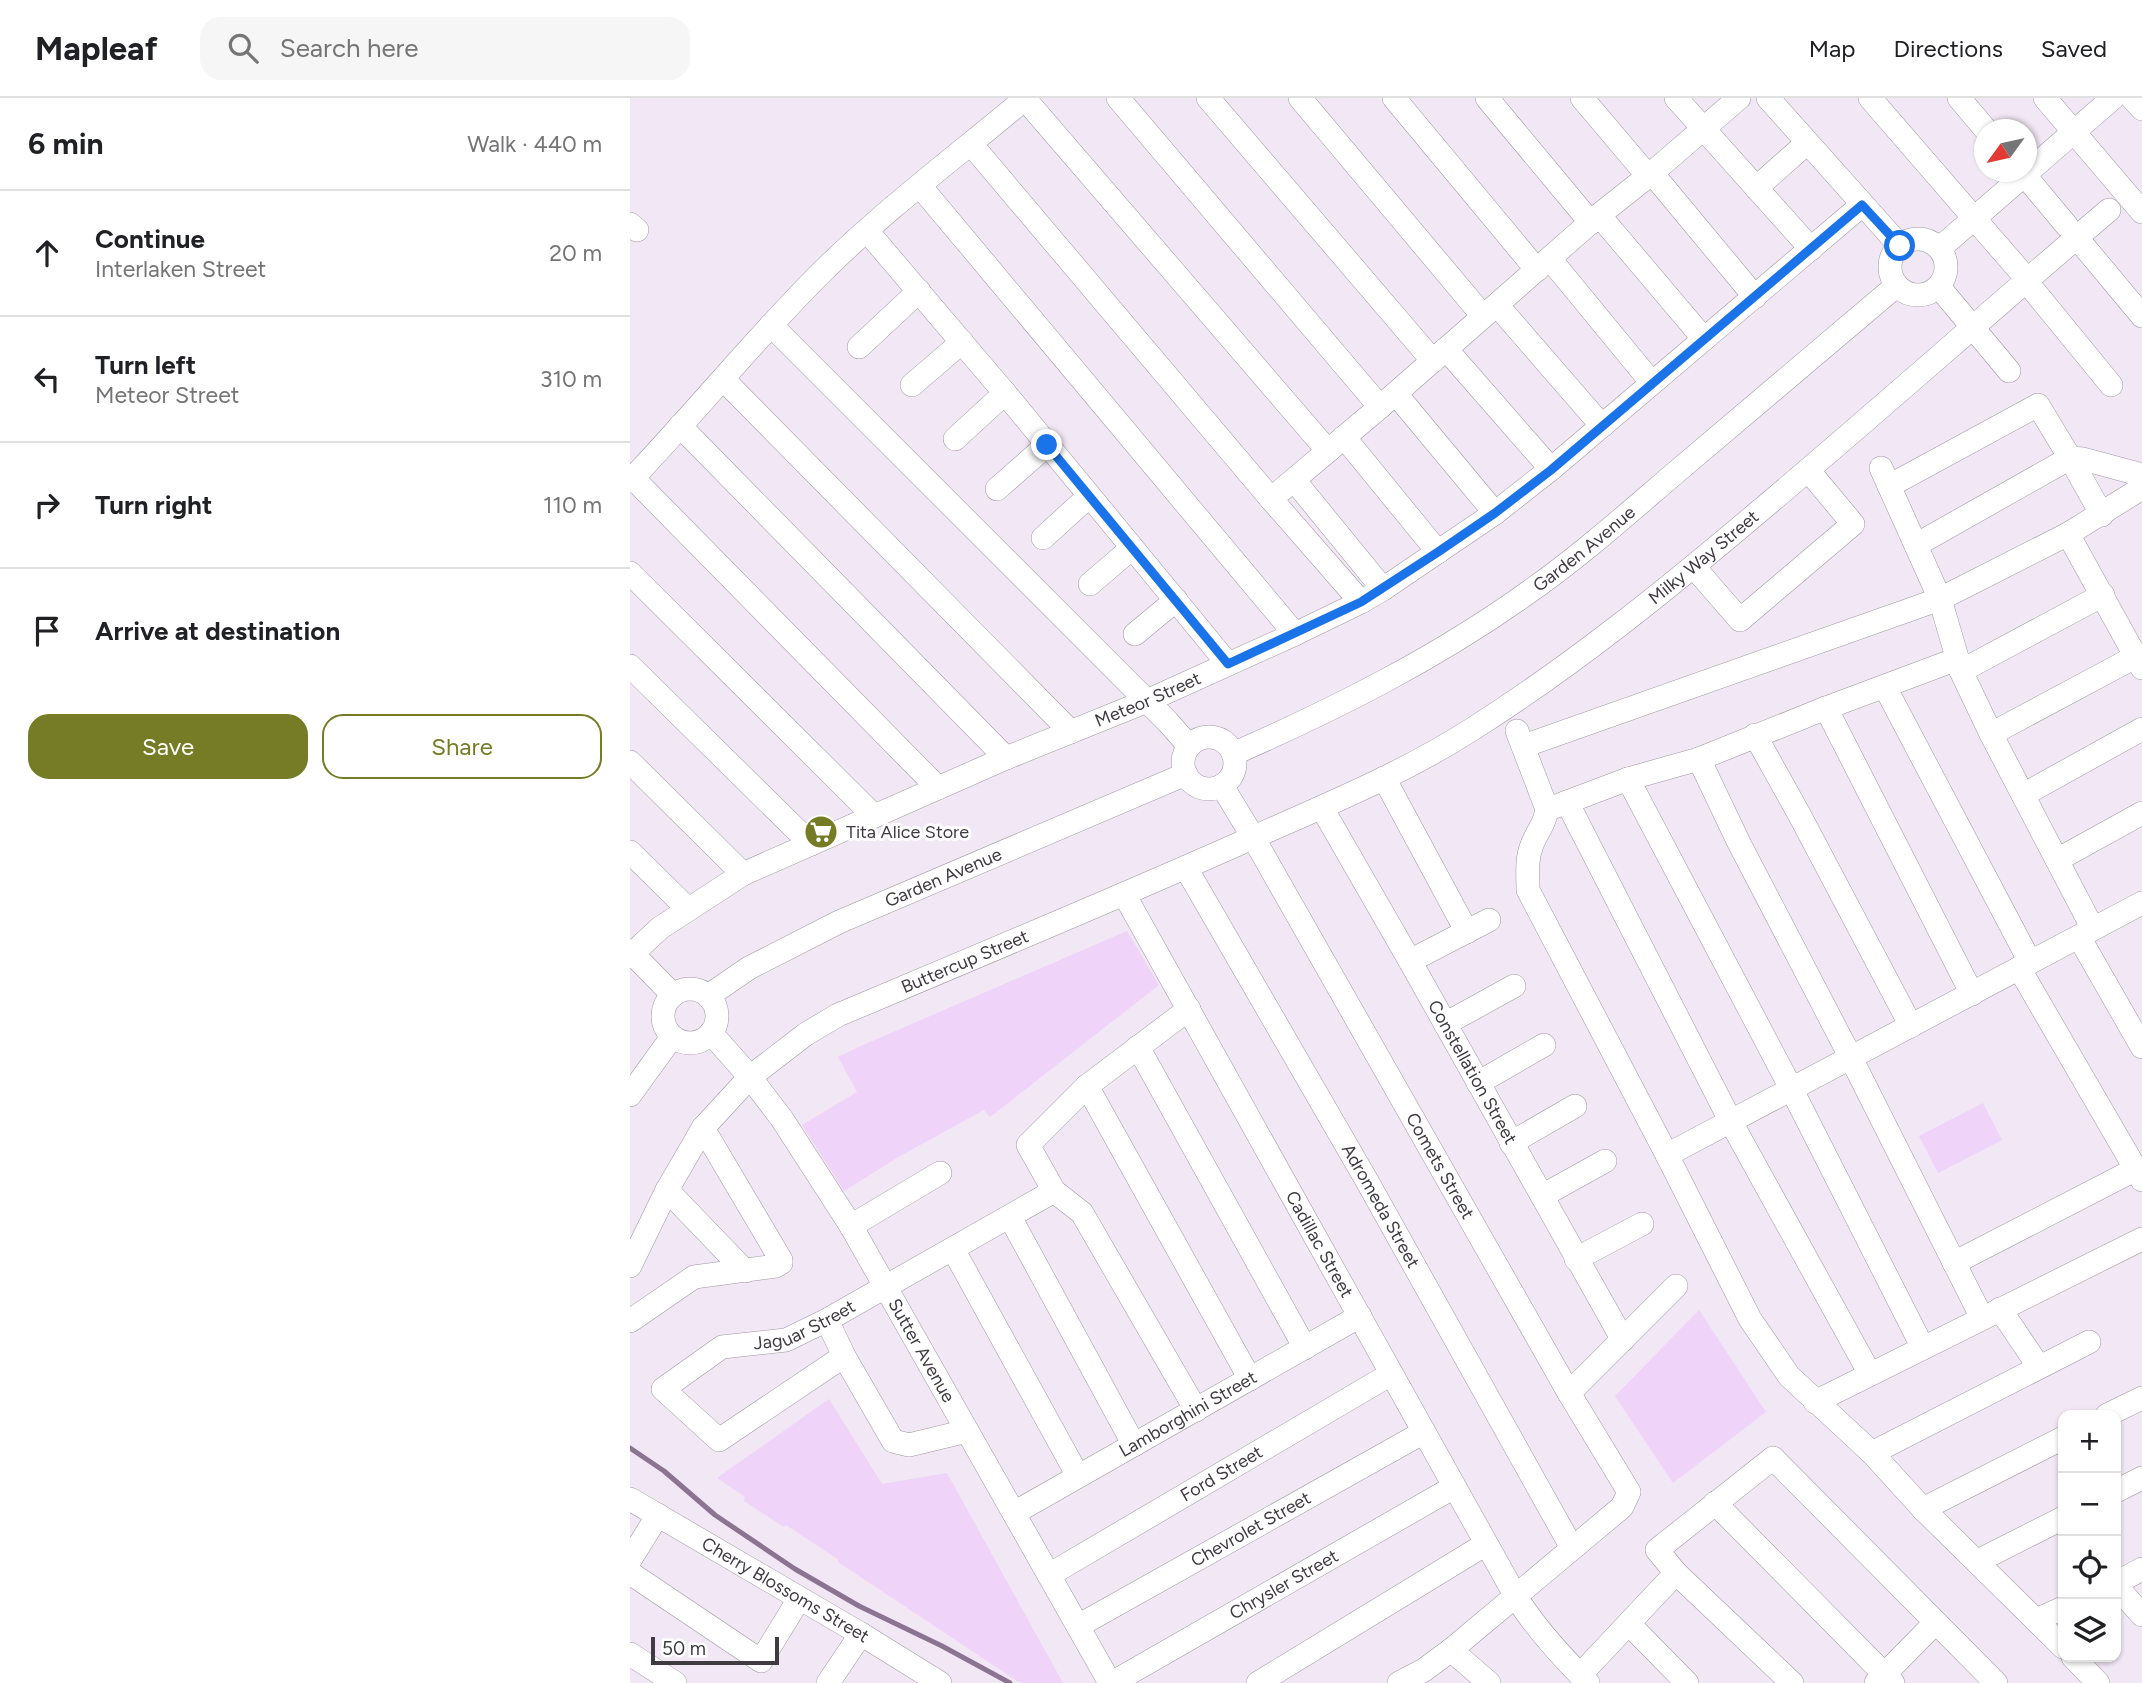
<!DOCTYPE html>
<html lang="en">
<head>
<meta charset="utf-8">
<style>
  :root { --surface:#fff; --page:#f6f6f6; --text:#202124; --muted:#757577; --line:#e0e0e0; --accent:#767c26 }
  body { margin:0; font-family:Figtree,sans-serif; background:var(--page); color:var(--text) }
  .controls { position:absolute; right:21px; bottom:21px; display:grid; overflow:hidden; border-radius:14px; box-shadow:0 2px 5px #0004 }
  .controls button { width:63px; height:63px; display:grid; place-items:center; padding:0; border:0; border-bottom:2px solid var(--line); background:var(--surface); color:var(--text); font:35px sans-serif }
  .compass { position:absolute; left:1344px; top:21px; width:63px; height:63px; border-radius:50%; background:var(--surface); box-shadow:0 2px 5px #0004; rotate:237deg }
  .scale { position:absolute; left:21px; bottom:18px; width:128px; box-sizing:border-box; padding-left:7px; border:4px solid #3f3b41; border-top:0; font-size:19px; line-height:24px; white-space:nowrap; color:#3f3b41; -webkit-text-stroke:5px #fff; paint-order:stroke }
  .stop { position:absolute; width:21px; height:21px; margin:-16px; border:5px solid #1a73e8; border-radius:50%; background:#fff }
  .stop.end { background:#1a73e8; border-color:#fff; box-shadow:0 2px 7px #0008 }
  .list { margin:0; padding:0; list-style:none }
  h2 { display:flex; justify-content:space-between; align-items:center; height:91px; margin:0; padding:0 28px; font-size:30px }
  h2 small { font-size:23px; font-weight:400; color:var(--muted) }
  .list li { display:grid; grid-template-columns:46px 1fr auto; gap:21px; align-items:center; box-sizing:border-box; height:126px; padding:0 28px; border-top:2px solid var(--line) }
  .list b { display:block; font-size:26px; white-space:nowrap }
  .list p { margin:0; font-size:23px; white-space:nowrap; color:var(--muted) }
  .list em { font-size:23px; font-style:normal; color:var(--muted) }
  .actions { display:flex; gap:14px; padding:21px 28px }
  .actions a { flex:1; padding:16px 0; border:2px solid var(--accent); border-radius:21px; text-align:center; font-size:24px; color:var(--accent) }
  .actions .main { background:var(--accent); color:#fff }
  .icon { flex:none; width:38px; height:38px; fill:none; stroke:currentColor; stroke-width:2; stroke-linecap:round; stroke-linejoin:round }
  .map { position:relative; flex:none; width:1512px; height:1585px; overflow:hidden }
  header { display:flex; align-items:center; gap:42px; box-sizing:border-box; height:98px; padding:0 35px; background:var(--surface); border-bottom:2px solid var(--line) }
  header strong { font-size:33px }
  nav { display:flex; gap:38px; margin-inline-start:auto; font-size:24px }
  .search { width:490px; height:63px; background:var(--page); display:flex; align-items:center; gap:18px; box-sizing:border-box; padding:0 24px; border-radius:21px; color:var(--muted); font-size:26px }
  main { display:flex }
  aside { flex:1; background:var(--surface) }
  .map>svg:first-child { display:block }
</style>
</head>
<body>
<header>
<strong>Mapleaf</strong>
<div class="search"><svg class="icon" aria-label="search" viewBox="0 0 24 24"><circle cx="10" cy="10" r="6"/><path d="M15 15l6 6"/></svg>Search here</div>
<nav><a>Map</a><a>Directions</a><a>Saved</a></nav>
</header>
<main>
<aside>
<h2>6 min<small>Walk · 440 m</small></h2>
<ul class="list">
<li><svg class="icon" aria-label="ahead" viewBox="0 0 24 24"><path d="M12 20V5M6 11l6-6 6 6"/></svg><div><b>Continue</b><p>Interlaken Street</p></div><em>20 m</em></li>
<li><svg class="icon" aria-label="left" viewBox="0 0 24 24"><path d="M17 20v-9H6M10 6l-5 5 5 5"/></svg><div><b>Turn left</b><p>Meteor Street</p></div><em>310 m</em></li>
<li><svg class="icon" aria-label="right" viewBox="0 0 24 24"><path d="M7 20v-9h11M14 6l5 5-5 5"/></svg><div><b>Turn right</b></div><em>110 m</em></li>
<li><svg class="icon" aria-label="arrive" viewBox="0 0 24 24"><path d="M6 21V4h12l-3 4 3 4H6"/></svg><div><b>Arrive at destination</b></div></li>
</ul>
<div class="actions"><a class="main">Save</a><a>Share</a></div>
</aside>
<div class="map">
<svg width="1512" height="1585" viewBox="0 0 1512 1585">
  <rect width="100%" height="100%" fill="#f2e7f5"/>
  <path fill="#efd3f8" d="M497 833 529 887 360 1019 354 1012 270 1058 214 1093 172 1027 227 994 208 959 233 947Z
    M1353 1005 1372 1042 1308 1075 1289 1038Z
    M1069 1212 1136 1314 1043 1385 985 1298Z
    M199 1301 252 1386 317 1375 433 1585H393L387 1583 208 1464 209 1462 156 1427 154 1429 114 1403 115 1399 87 1380Z"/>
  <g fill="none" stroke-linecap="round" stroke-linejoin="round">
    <path stroke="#8b7392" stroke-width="5" d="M0 1350 34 1373 85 1417 165 1471 229 1508 312 1548 380 1585"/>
    <defs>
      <g id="minor">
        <path d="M488 0 750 309"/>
        <path d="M578 0 803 263"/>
        <path d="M670 0 853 218"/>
        <path d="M764 0 907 172"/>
        <path d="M857 0 961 125"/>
        <path d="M952 0 1018 78"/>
        <path d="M1046 0 1181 151"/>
        <path d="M1138 0 1270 148"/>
        <path d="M1240 0 1389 172"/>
        <path d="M1329 0 1356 32"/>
        <path d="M1415 0 1512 114"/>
        <path d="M1502 0 1512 11"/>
        <path d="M395 1 698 353"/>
        <path d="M341 46 641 401 731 504"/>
        <path d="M1392 74 1437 128"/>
        <path d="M1022 75 1125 199"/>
        <path d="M290 88 665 536"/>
        <path d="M1126 90 1177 45"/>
        <path d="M969 117 1074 241"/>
        <path d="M0 126 7 132"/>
        <path d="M237 133 375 295 598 566"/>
        <path d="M1447 140 1512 218"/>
        <circle cx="1288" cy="169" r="28"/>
        <path d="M1310 150 1483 0"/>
        <path d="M920 161 1022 285"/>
        <path d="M1396 183 1481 287"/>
        <path d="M1309 189 1379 273"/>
        <path d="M867 207 972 328"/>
        <path d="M141 227 538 624 559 648"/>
        <path d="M229 249 289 193"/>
        <path d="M816 251 921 371"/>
        <path d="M93 281 441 634"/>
        <path d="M282 287 332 244"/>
        <path d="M766 296 865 415"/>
        <path d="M50 328 376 660"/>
        <path d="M714 339 808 454"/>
        <path d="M325 341 375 295"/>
        <path d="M1251 370 1310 501 1331 573 1361 636 1463 831"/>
        <path d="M3 380 308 690"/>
        <path d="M664 382 753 491"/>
        <path d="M0 383C66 314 126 239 194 172 257 110 328 57 396 0"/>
        <path d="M1259 388 1408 307 1440 360 1453 361 1512 377"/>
        <path d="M367 391 417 347"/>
        <path d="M641 401 750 309 969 117 1022 75 1109 0"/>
        <path d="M1438 436 1512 570"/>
        <path d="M413 440 459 398"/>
        <path d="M1286 447 1440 360 1472 417"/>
        <path d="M1064 469 1110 522 1223 426 1178 372"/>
        <path d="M0 475 244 718"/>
        <path d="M460 486 502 450"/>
        <path d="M505 536 546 502"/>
        <path d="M0 568 181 746"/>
        <path d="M1331 573 1473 497"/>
        <path d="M1255 589 1400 864"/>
        <path d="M1196 610 1342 896"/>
        <path d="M887 633 917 711C915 727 907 733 902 747 896 761 898 777 898 792L1037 1057 1120 1221 1159 1278 1242 1355 1293 1411 1433 1549"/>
        <path d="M1361 636 1505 559"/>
        <path d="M1125 637 1169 716 1281 928"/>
        <circle cx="579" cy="665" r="26"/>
        <path d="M894 648 1310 501 1438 436 1512 390"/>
        <path id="s1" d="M603 656C705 611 805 561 896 496 948 460 996 417 1044 376 1118 313 1192 251 1266 188"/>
        <path d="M1069 661 1109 745 1221 960 1352 1220"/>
        <path d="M0 664 113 776"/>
        <path d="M754 680 837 834"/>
        <path d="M998 681 1162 992 1293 1250"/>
        <path id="s2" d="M592 688 623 739 939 1295 999 1394 992 1409 821 1552 794 1572 769 1585"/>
        <path d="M1393 697 1512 631"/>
        <path d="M937 704 1101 1024 1240 1276"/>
        <path d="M924 709 998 681 1069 661 1196 610 1327 561"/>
        <path id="s3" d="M692 710 780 863 993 1242"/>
        <path d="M0 754 58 811"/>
        <path d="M1427 762 1512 715"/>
        <path id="s4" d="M556 770 737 1083 942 1450"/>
        <path id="s5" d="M494 796 885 1497C904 1529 932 1559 958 1585"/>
        <path d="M1449 839 1512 949"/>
        <path d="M0 853 43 897"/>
        <path id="s6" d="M0 858 30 830 113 776 376 660 517 603 665 536 731 504 753 491 865 415 921 371 1232 107"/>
        <path d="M780 863 859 822"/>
        <path d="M1389 870 1512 1082"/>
        <circle cx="60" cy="918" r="27"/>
        <path id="s7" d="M78 898 119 870 209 824 556 676"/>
        <path d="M559 911 457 988 398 1047 424 1093 452 1115 566 1312"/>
        <path d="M815 926 884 888"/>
        <path id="s8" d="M81 935 120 979 152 1021 221 1128 480 1585"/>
        <path d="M508 949 675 1250"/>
        <path d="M848 985 914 947"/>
        <path d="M457 988 620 1281"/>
        <path d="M0 997 42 939"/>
        <path d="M881 1045 945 1008"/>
        <path d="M1037 1057 1512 805"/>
        <path d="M37 1092 115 1173"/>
        <path d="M912 1098 975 1063"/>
        <path d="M380 1119 504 1347"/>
        <path d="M221 1128 310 1075"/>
        <path d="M323 1151 448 1378"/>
        <path d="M946 1161 1012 1126"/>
        <path d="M1324 1165 1506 1071"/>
        <path id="s9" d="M0 1168 37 1092 73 1030 120 979 176 936 208 917C346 859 485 801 622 740 696 707 772 676 841 632 942 568 1035 493 1126 416 1245 316 1361 212 1479 112"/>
        <path d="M1370 1211 1409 1269"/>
        <path d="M197 1222 214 1258 263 1343 279 1347 337 1333"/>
        <path d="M0 1223 64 1179 146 1168 151 1165V1162L73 1030"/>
        <path id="s10" d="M214 1258 89 1342 33 1291 92 1249 156 1242 197 1222 424 1093"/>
        <path d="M939 1295 1046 1188"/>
        <path d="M1185 1304 1512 1141"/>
        <path d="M1477 1317 1512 1300"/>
        <path d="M1242 1355 1459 1244"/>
        <path d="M1486 1393 1512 1380"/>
        <path id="s11" d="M0 1401 231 1536 310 1585"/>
        <path d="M1085 1405 1263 1585"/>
        <path d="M1293 1411 1433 1340"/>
        <path id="s12" d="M384 1415 730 1218"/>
        <path d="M0 1462 28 1417"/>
        <path d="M1348 1463 1433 1420"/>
        <path d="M0 1475 131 1563 169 1501"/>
        <path id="s13" d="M419 1477 761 1276"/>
        <path d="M1486 1485 1512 1471"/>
        <path d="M1486 1488 1512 1517"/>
        <path d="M1406 1522 1433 1510"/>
        <path d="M999 1526 1057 1585"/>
        <path id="s14" d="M448 1528 794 1334"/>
        <path d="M821 1552 859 1585"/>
        <path d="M0 1556 45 1585"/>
        <path d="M1443 1559 1468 1585"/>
        <path d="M950 1577 1046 1475"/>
        <path d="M198 1585 231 1536"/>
        <path id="s15" d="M482 1585 824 1389"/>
        <path d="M628 1585 856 1446"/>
        <path d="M1162 1585 1046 1475 1027 1452 1143 1360 1366 1585"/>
        <path d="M1246 1585 1305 1525"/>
      </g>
    </defs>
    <use href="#minor" stroke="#a096a3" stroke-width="24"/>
    <use href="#minor" stroke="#fff" stroke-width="23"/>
  </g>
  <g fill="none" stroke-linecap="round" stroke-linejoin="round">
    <path stroke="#1a73e8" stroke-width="9" d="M417 347 598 566 731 504 808 454 865 415 921 372 1232 107 1270 148"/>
  </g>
  <defs>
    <symbol id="supermarket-disc" viewBox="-11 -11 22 22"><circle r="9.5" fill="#767c26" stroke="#fff"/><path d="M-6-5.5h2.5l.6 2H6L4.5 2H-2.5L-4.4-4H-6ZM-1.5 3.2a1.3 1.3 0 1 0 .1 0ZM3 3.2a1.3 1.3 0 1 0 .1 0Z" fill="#fff"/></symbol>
  </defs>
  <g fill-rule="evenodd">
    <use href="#supermarket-disc" x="172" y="715" width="38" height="38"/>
  </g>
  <g text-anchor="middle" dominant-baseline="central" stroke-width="6" stroke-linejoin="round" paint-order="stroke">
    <g font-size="18" fill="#3f3b41" stroke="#fff">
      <text stroke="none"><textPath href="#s1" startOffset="408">Garden Avenue</textPath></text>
      <text stroke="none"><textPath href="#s9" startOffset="1318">Milky Way Street</textPath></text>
      <text stroke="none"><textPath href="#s6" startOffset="581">Meteor Street</textPath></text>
      <text stroke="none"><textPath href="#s7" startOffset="264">Garden Avenue</textPath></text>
      <text stroke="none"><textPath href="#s9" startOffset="471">Buttercup Street</textPath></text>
      <text stroke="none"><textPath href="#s3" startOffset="304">Constellation Street</textPath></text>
      <text stroke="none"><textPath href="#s2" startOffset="438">Comets Street</textPath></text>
      <text stroke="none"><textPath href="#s4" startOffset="390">Adromeda Street</textPath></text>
      <text stroke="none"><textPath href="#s5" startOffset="401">Cadillac Street</textPath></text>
      <text stroke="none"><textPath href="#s10" startOffset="385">Jaguar Street</textPath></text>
      <text stroke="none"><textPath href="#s8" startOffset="382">Sutter Avenue</textPath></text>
      <text stroke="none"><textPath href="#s12" startOffset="200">Lamborghini Street</textPath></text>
      <text stroke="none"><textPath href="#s13" startOffset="200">Ford Street</textPath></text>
      <text stroke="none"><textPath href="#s14" startOffset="198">Chevrolet Street</textPath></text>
      <text stroke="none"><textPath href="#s15" startOffset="198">Chrysler Street</textPath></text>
      <text stroke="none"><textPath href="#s11" startOffset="180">Cherry Blossoms Street</textPath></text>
    </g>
    <g font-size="18" fill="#3f3b41" stroke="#fff" text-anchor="start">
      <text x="216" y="734">Tita Alice Store</text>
    </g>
  </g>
</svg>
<div class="controls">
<button>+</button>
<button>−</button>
<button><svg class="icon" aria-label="locate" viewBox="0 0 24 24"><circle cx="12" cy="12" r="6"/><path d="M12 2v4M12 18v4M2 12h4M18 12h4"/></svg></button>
<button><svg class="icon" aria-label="layers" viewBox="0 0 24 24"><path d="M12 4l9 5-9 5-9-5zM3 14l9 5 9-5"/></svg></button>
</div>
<svg class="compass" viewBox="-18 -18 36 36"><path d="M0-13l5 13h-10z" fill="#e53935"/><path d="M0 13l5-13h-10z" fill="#757577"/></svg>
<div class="scale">50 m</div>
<div class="stop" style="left:1270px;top:148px"></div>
<div class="stop end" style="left:417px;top:347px"></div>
</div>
</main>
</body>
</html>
